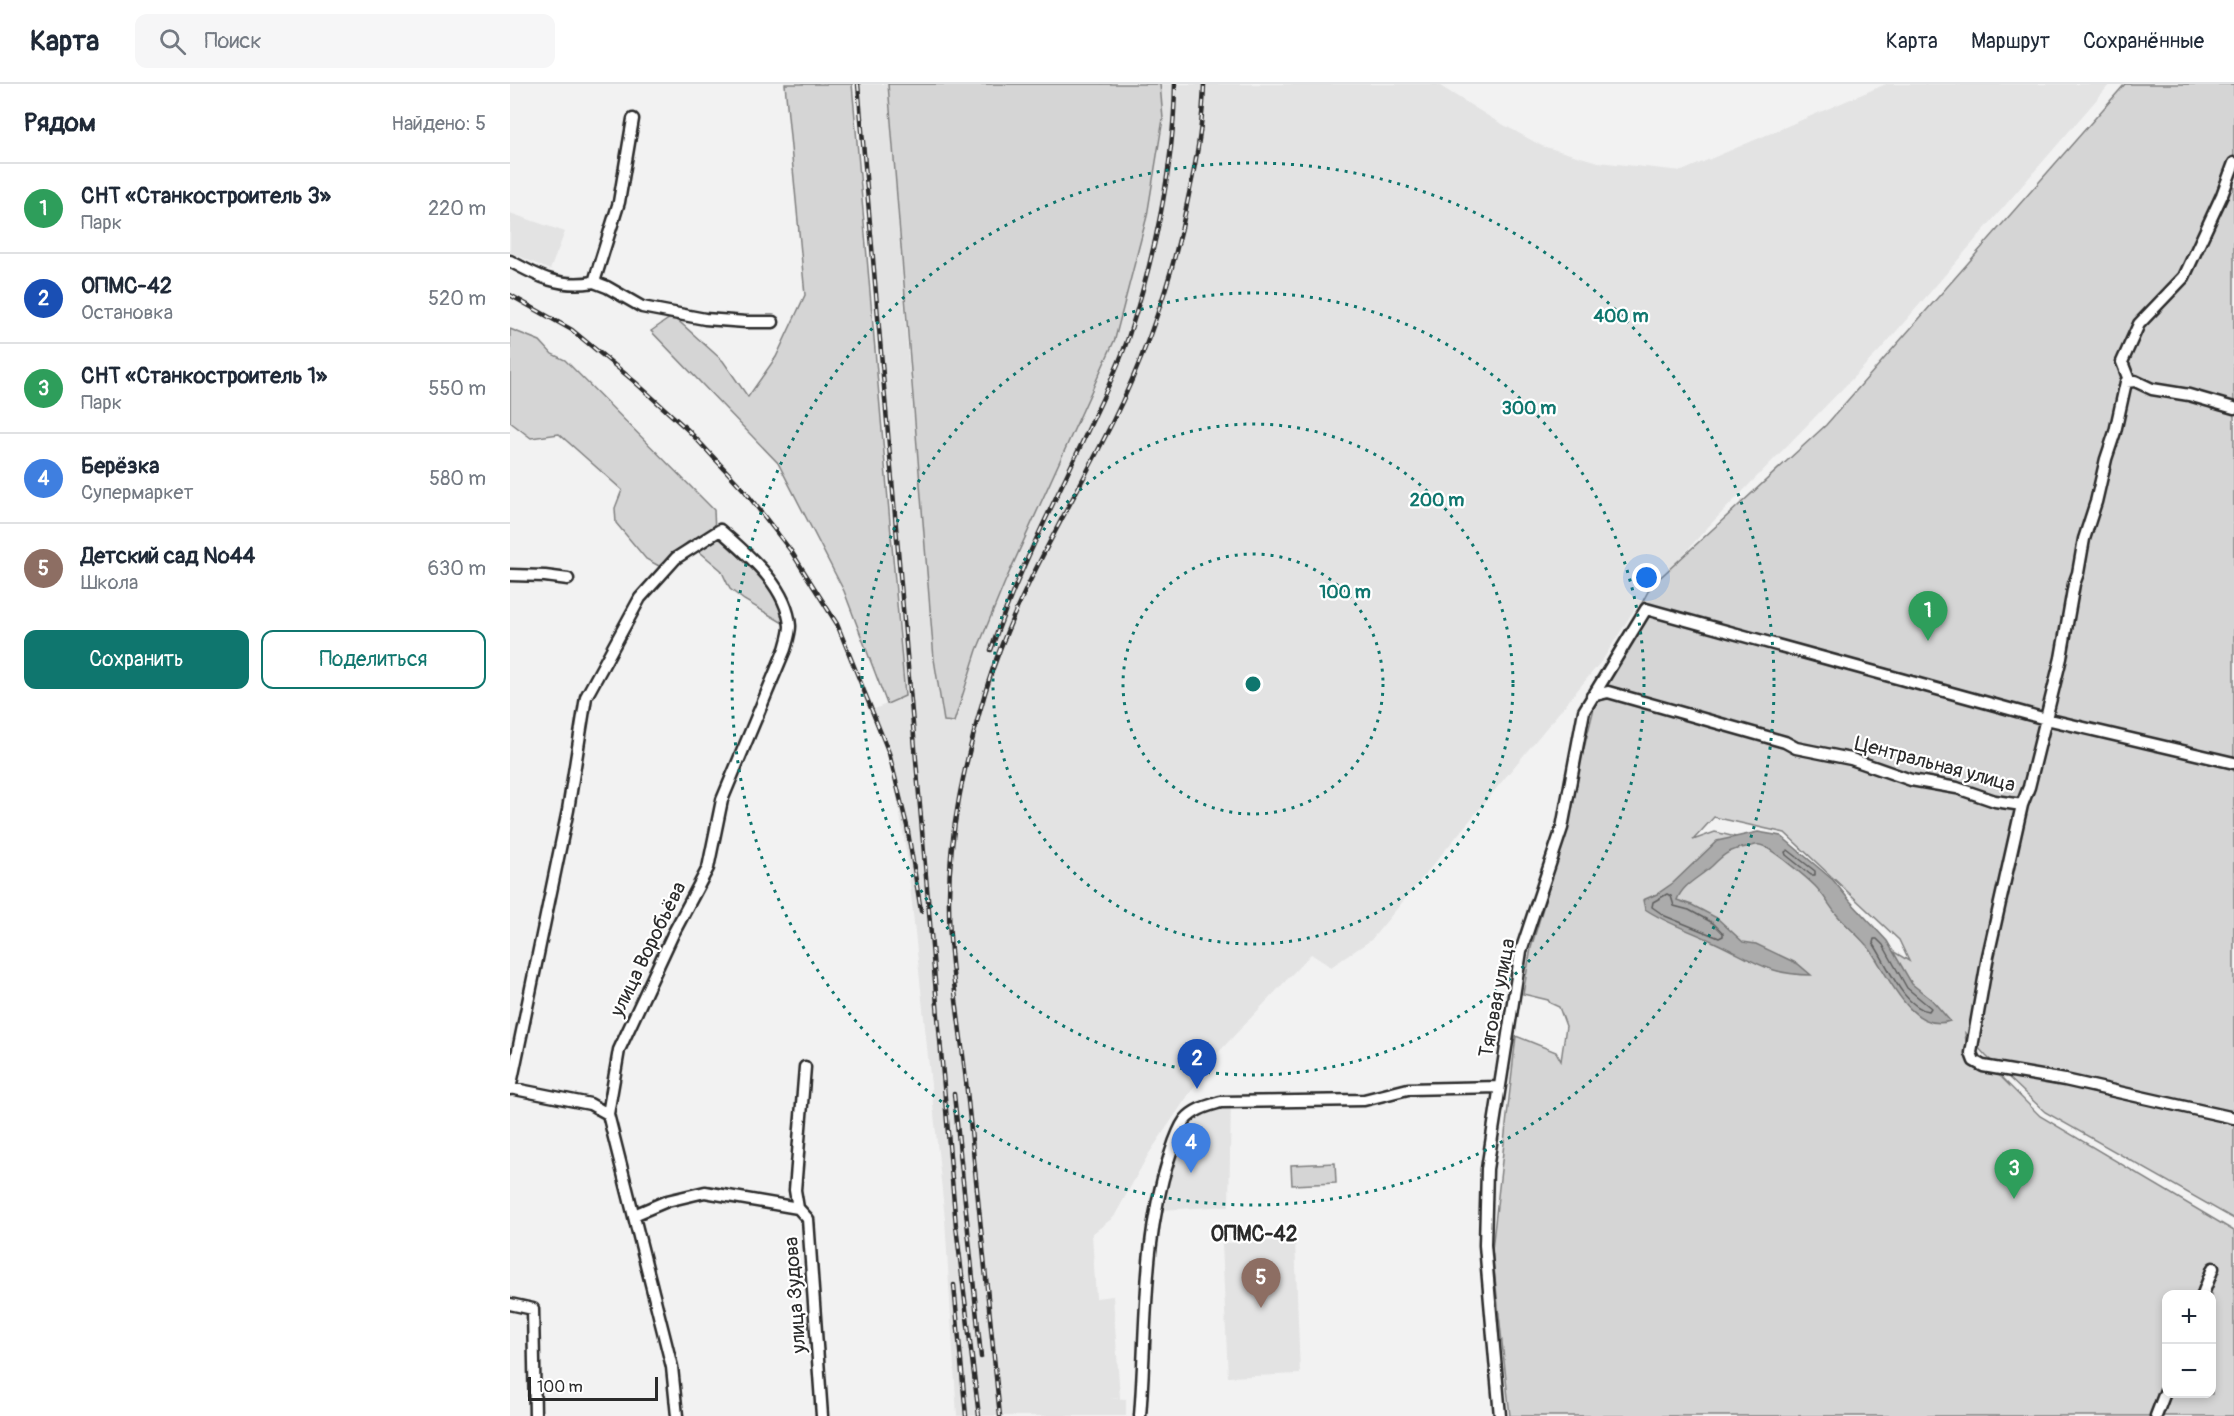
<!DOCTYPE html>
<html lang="ru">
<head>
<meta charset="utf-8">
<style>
  :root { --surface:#fff; --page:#f6f6f7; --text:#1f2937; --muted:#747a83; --line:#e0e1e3; --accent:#0f766e }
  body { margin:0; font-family:Pangolin,sans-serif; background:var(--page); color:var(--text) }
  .controls { position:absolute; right:18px; bottom:18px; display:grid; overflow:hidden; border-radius:12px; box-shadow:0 3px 9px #0003 }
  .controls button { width:54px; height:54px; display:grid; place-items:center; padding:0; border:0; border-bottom:2px solid var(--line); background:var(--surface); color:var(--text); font:30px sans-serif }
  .scale { position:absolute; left:18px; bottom:15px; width:130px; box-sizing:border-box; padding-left:6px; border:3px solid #2b2b2b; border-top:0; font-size:16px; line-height:21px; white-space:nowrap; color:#2b2b2b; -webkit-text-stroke:4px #fff; paint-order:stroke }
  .you { position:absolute; left:1137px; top:494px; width:21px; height:21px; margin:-15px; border:4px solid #fff; border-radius:50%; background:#1a73e8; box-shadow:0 0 0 9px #1a73e833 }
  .badge { display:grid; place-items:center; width:39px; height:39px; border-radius:50%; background:var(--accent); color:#fff; font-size:20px; font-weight:700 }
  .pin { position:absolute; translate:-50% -50px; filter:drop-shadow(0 2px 3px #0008) }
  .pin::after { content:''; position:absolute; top:32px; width:21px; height:18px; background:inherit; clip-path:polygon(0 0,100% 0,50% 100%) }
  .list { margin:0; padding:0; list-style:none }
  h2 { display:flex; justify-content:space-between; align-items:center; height:78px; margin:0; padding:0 24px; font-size:26px }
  h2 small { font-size:20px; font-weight:400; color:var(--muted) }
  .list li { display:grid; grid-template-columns:39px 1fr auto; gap:18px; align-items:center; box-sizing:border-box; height:90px; padding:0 24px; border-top:2px solid var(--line) }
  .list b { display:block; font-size:22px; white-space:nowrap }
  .list p { margin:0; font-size:20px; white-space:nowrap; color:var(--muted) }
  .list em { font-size:20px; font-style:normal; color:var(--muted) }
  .actions { display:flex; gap:12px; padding:18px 24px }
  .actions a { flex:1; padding:14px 0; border:2px solid var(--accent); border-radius:12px; text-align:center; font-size:21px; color:var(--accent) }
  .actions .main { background:var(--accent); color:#fff }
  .icon { flex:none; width:33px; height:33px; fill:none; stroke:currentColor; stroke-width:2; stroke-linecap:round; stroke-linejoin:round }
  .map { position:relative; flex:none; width:1724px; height:1332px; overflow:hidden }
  header { display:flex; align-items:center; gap:36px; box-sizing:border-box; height:84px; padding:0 30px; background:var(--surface); border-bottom:2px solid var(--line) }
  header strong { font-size:28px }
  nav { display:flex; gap:33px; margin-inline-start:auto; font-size:21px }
  .search { width:420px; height:54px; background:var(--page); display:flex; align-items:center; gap:15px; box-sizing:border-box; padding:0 21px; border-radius:12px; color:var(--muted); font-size:22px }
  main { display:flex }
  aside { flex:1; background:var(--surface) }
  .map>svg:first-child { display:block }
</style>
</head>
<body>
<header>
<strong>Карта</strong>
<div class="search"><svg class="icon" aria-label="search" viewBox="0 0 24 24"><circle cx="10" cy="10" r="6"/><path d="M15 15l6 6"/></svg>Поиск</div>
<nav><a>Карта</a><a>Маршрут</a><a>Сохранённые</a></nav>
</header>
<main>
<aside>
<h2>Рядом<small>Найдено: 5</small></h2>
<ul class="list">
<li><span class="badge" style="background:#2e9e5b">1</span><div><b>СНТ «Станкостроитель 3»</b><p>Парк</p></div><em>220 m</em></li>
<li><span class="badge" style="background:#1a4fb4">2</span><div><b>ОПМС-42</b><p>Остановка</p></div><em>520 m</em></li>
<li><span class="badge" style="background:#2e9e5b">3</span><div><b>СНТ «Станкостроитель 1»</b><p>Парк</p></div><em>550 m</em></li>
<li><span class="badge" style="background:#3f7fe0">4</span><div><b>Берёзка</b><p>Супермаркет</p></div><em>580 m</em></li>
<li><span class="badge" style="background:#8d6e63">5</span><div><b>Детский сад №44</b><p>Школа</p></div><em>630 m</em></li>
</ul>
<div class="actions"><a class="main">Сохранить</a><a>Поделиться</a></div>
</aside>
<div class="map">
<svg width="1724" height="1332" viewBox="0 0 1724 1332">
  <rect width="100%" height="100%" fill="#f2f2f2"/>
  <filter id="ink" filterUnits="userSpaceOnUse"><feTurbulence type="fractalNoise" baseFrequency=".0167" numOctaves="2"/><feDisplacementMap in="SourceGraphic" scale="12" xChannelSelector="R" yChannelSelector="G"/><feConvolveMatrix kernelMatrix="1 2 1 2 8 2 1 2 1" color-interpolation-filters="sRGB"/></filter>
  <g filter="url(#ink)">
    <path fill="#e3e3e3" d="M347 0H378L397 259 428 599 444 638 467 566 495 498 605 255 637 132 653 35 650 0H927L983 35 1032 62 1088 78 1172 87 1376 0H1600L1371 265 1197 444 1124 526 1094 574 861 856 821 883 801 870 704 973 638 1071 604 1133 582 1150 586 1214 603 1212 610 1314H600L616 1315V1332H447L435 1135 397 772 382 683 360 627 395 612 381 389Z
      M0 129 55 148 40 186 0 168Z
      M721 1021 719 1122 651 1126 661 1079 673 1045 687 1031Z
      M785 1156 790 1290 718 1293 712 1159Z"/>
    <path fill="#d5d5d5" stroke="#808080" stroke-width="1.5" fill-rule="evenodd" d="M275 0H342L395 612 377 620 334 507 268 379 141 247 163 232 213 277 238 313 266 273 295 211Z
      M378 0H650L653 35 637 132 605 255 495 498 467 566 444 638 434 637 424 575Z
      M1615 0H1724V1135L1535 1028 1476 972 1455 949 1456 958 1530 1032 1724 1147V1332H1000L982 1166 1006 952 1046 968 1051 977 1056 942 1049 923 1040 919 1038 916 1013 910 1021 864 1041 797 1085 620 1082 612 1141 502 1316 341ZM1204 733 1275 749 1389 856 1399 877 1364 856 1281 777 1259 761 1205 748 1183 756ZM1656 1210H1702V1310H1656Z
      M0 245 30 257 42 270 55 276 204 426 205 449 232 462 276 528 273 539 234 516 220 505 211 486 178 458 149 482 136 475 106 439 105 424 112 406 49 350 21 354 0 338Z
      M825 1079 826 1099 782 1101 781 1081Z"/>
    <path fill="#ababab" stroke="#787878" stroke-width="1.5" d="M1248 748 1271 752 1323 796 1340 817 1377 857 1402 900 1422 916 1440 937C1401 950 1378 891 1361 867 1351 853 1338 844 1327 831 1319 821 1313 810 1305 802 1297 794 1259 762 1250 761 1246 760 1240 763 1236 763 1219 766 1214 770 1202 782 1189 794 1173 800 1167 816L1182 821 1207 834 1233 858 1246 860 1288 880 1301 891C1258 891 1243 876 1206 859 1182 847 1157 840 1135 825L1133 816 1147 810 1163 799 1207 757Z"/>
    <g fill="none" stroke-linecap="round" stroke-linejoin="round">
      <path stroke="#5e5e5e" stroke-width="1.5" d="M1278 766 1305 787V791H1301L1276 771 1275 768Z
        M1157 810 1161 812 1164 822 1179 826 1203 839 1213 849V852L1209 854 1155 832 1142 823 1143 818Z
        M1364 855H1367L1373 861 1397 904 1421 924 1419 927C1393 924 1377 879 1363 859Z"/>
      <defs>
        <path id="minor" d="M0 177C29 193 50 204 84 198L109 118 123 35
          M84 198 97 203 132 223 195 235 236 238H263
          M1619 296 1612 278 1629 240 1674 193 1712 111 1724 79
          M0 491 35 492 58 495
          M1082 612 1098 608 1275 658 1286 664 1341 675 1401 696 1447 704 1485 717 1512 721 1519 703 1551 574 1564 500 1568 489 1574 455 1586 418 1596 375 1605 348 1616 298 1625 297 1642 305 1679 311 1724 324
          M1512 721 1478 872 1461 969 1464 977 1473 982 1555 996 1724 1034
          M295 983 285 1106 288 1124 298 1135 312 1332
          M0 1004 80 1020 98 1030
          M0 1005 58 726 76 613 130 514 166 474 210 446C238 471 277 502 280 542 280 549 277 558 275 565L212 716 198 784 163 850 109 966 98 1030 162 1283 167 1332
          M124 1131 157 1117 195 1108 288 1124
          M1693 1210 1703 1184
          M0 1220 23 1225 25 1332
          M630 1332C637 1246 632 1157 659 1074 663 1062 667 1047 675 1036 684 1025 698 1022 711 1018L854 1016 898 1005 989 1003
          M990 1332 975 1161 977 1085 1011 867 1052 744 1074 627 1136 525 1536 635 1724 679
          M1646 1332 1656 1306"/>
      </defs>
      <use href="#minor" stroke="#2b2b2b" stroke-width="15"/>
      <use href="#minor" stroke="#fff" stroke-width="10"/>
      <defs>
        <path id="rail" d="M348 0 446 1142 469 1332
          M0 211 62 246 125 298 179 347 234 406 281 467 327 540 379 669 397 742 411 827
          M481 566C508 485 549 410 584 333 596 307 609 281 618 254 644 176 664 82 665 0
          M444 1010 471 1273
          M444 1201 456 1332
          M490 1332C479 1224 468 1115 457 1007 451 945 439 883 439 821 438 749 455 678 475 609 503 514 558 428 602 339 638 266 664 190 679 110 687 74 693 37 694 0"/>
      </defs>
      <use href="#rail" stroke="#2b2b2b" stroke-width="4.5"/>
      <use href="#rail" stroke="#fff" stroke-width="2" stroke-dasharray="7" stroke-linecap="butt"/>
    </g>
  </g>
  <g fill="none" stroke="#0f766e" stroke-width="3" stroke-dasharray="3 6">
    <circle cx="743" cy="600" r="130"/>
    <circle cx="743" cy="600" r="260"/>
    <circle cx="743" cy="600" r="391"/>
    <circle cx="743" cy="600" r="521"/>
  </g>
  <g text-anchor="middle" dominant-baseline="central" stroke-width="4.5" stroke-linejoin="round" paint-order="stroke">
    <g font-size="20" fill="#2b2b2b" stroke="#fff">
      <text transform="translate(1425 680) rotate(15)">Центральная улица</text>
      <text transform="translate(138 865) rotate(-64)">улица Воробьёва</text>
      <text transform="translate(987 914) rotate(-79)">Тяговая улица</text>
      <text transform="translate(285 1211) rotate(-94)">улица Зудова</text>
    </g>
    <g font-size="21" font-weight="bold" fill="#2b2b2b" stroke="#fff">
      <text x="744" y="1150">ОПМС-42</text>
    </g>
  </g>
  <circle cx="743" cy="600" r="9" fill="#0f766e" stroke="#fff" stroke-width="3"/>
  <g font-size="18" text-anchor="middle" font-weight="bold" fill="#0f766e" stroke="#fff" stroke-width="4.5" stroke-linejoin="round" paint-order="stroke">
    <text x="1111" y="238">400 m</text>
    <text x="1019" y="330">300 m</text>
    <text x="927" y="422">200 m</text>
    <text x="835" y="514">100 m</text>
  </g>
</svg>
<div class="controls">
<button>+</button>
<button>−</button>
</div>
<div class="scale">100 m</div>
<div class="you"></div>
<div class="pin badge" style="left:1418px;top:557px;background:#2e9e5b">1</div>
<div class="pin badge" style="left:687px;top:1005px;background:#1a4fb4">2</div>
<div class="pin badge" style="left:1504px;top:1115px;background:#2e9e5b">3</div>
<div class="pin badge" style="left:681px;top:1089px;background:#3f7fe0">4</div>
<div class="pin badge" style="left:751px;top:1224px;background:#8d6e63">5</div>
</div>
</main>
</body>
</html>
